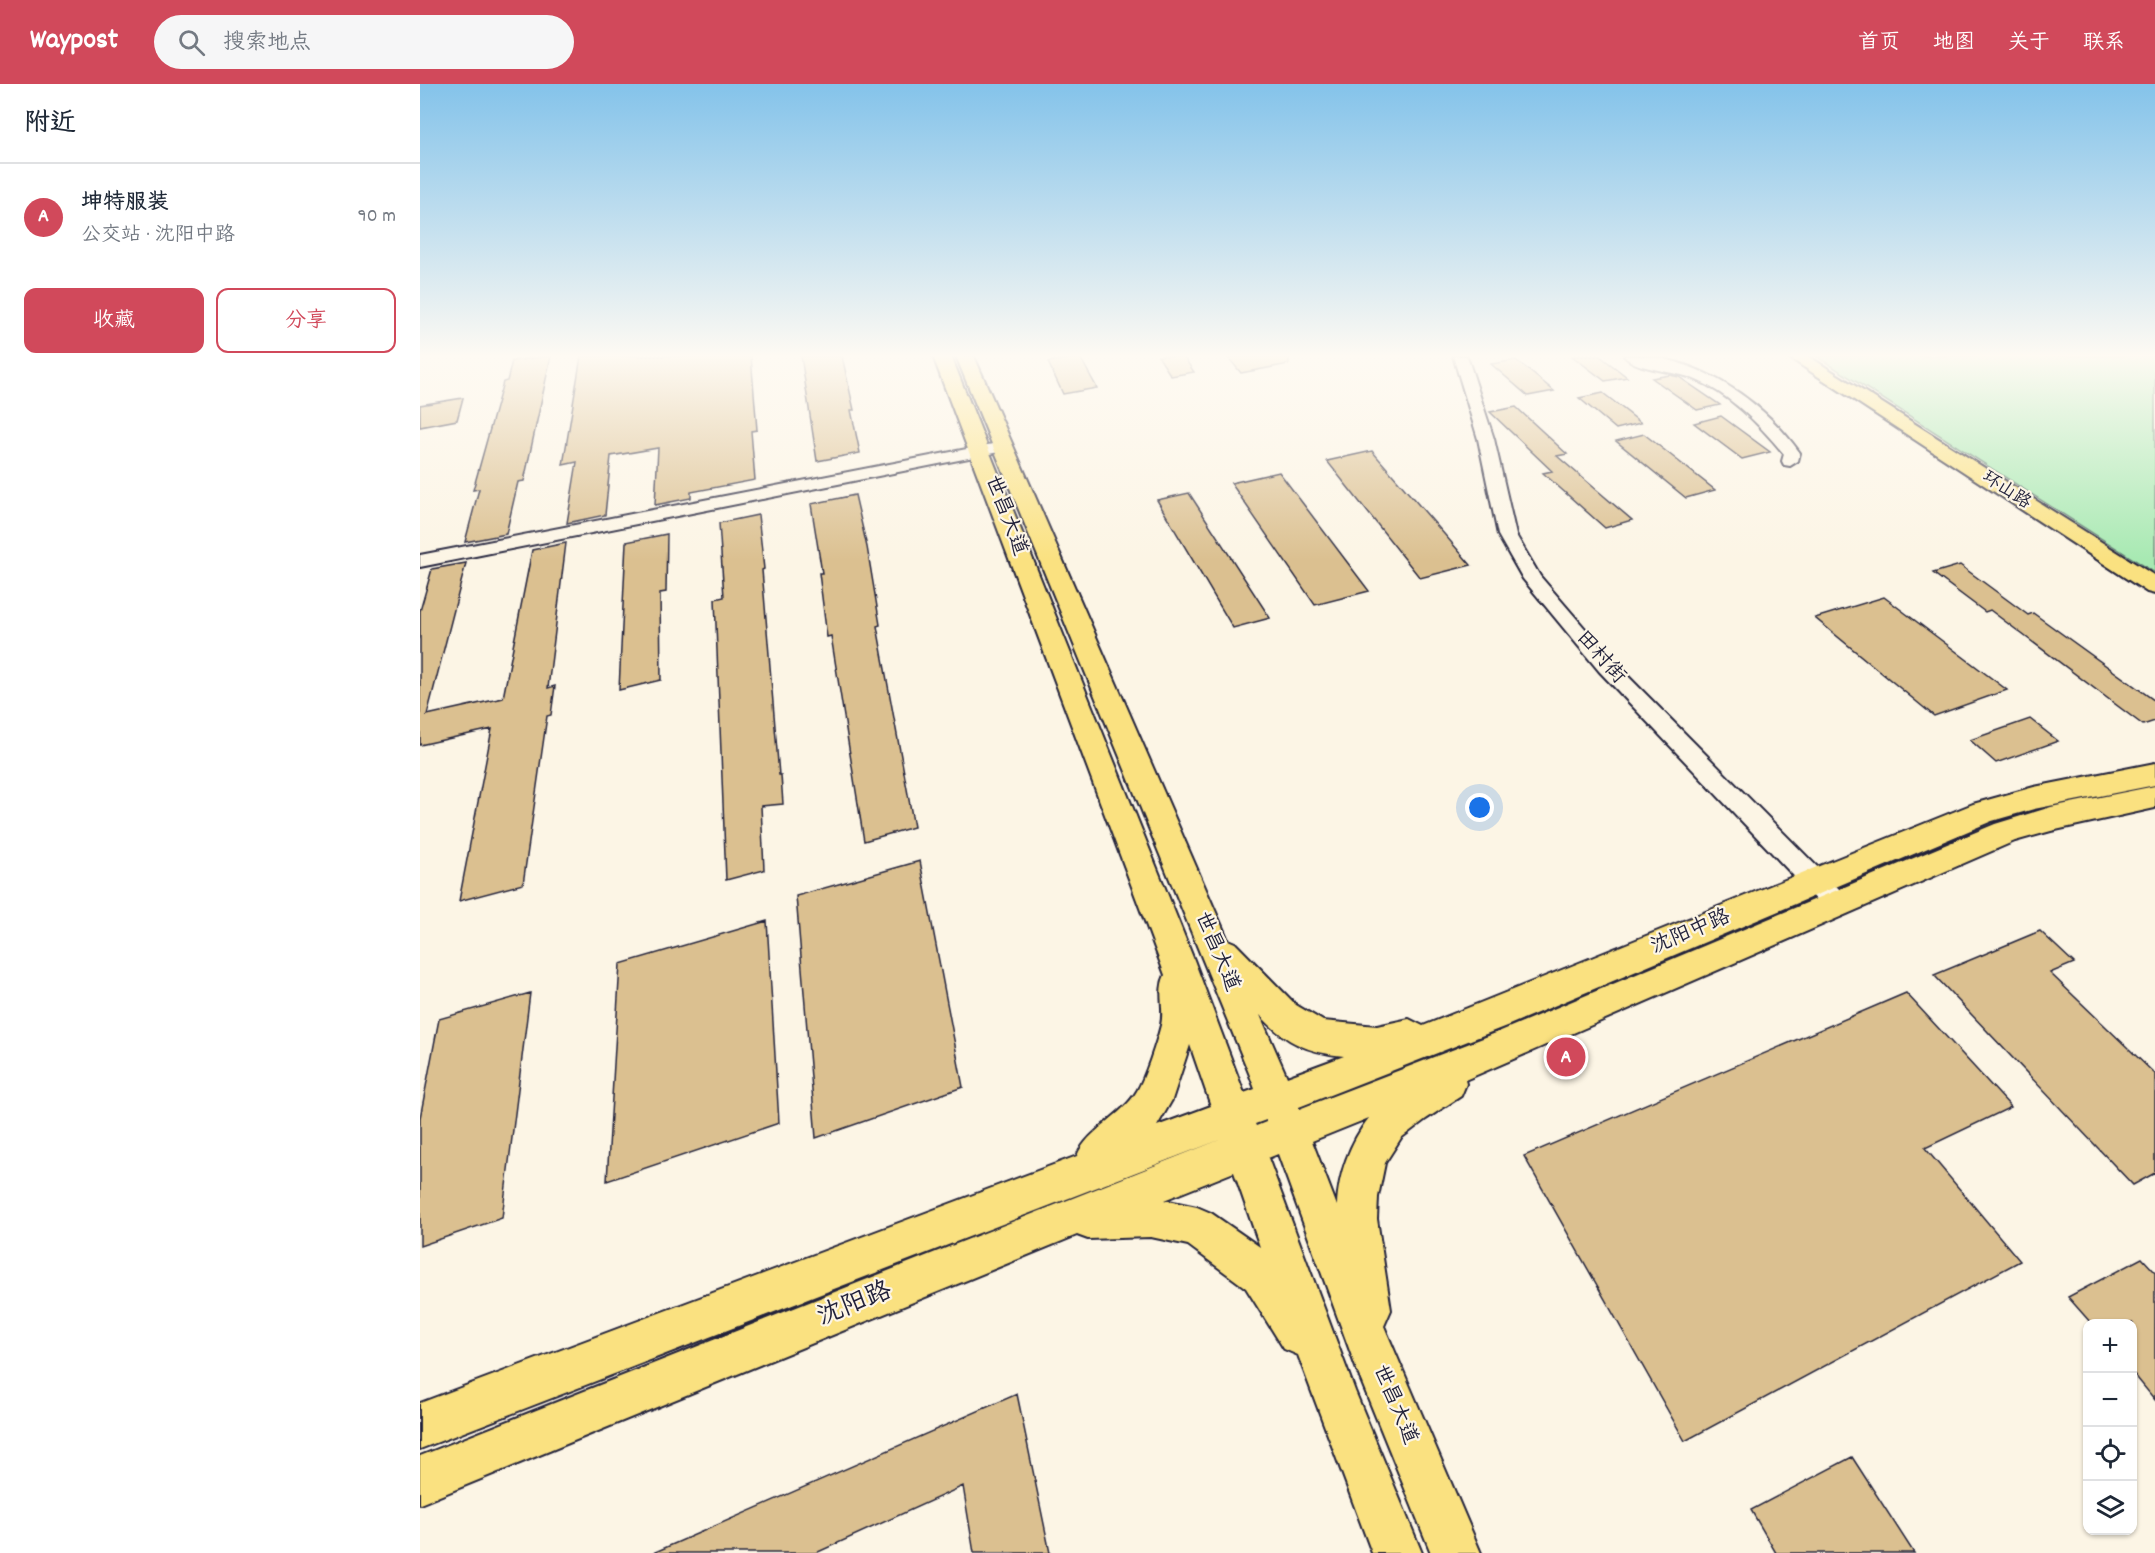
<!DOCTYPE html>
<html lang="zh">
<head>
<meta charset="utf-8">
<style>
  :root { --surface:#fff; --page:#f6f6f7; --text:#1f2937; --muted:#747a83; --line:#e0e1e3; --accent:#d1495b }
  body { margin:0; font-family:Dekko,"LXGW WenKai TC",sans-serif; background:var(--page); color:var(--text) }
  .controls { position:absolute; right:18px; bottom:18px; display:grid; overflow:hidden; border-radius:12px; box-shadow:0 2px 4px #0004 }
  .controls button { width:54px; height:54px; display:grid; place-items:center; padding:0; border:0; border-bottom:2px solid var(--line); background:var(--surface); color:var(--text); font:30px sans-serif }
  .you { position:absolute; left:1060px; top:724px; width:21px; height:21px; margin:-15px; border:4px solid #fff; border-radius:50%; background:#1a73e8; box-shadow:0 0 0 9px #1a73e833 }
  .badge { display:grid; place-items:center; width:39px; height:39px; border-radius:50%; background:var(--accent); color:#fff; font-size:20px; font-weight:700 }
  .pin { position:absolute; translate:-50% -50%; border:3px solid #fff; box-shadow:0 2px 6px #0006 }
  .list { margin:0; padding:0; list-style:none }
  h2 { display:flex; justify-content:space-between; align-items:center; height:78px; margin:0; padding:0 24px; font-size:26px }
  h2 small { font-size:20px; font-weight:400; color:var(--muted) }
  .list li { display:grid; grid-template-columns:39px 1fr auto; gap:18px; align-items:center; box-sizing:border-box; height:108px; padding:0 24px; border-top:2px solid var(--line) }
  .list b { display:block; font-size:22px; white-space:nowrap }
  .list p { margin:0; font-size:20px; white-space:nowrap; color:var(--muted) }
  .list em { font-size:20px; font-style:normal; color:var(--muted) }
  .actions { display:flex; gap:12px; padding:18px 24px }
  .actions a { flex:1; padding:14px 0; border:2px solid var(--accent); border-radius:12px; text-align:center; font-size:21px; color:var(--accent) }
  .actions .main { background:var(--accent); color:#fff }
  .icon { flex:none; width:33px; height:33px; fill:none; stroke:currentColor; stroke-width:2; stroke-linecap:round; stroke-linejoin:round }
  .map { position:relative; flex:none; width:1735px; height:1469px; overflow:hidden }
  header { display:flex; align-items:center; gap:36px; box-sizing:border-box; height:84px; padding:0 30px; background:var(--accent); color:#fff }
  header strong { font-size:28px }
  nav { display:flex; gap:33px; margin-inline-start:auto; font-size:21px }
  .search { width:420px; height:54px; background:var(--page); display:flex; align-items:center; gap:15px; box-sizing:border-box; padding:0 21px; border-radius:33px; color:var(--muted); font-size:22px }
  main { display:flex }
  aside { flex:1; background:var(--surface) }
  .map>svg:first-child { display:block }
</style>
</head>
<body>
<header>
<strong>Waypost</strong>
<div class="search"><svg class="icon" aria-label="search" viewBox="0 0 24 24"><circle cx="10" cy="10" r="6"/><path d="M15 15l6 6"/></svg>搜索地点</div>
<nav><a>首页</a><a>地图</a><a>关于</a><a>联系</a></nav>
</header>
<main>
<aside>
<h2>附近<small></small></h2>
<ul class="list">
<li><span class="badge">A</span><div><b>坤特服装</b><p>公交站 · 沈阳中路</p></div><em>90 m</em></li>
</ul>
<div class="actions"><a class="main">收藏</a><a>分享</a></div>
</aside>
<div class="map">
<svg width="1735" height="1469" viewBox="0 0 1735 1469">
  <rect width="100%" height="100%" fill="#fcf5e5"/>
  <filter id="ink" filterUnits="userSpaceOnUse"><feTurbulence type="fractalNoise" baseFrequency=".0167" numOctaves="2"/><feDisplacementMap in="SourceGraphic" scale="12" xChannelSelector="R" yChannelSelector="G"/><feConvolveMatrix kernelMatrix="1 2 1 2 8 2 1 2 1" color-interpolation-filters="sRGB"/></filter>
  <g filter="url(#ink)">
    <path fill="#a7e9b2" stroke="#648676" stroke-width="1.5" d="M1396 272H1735V489Z"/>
    <path fill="#dbc090" stroke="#22223b" stroke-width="1.5" d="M131 272 104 397 98 398 86 450 45 458 59 405 53 406 83 298 87 297 92 277Z
      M161 272H331L337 346 331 347 335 396 271 408V414L235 421 238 364 191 372 185 431 147 439 157 378 143 381Z
      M381 272H422L434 326H431L440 369 397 377Z
      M738 272H763L774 288 751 292Z
      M807 272H869V280L821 289Z
      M1152 272H1180L1207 293 1185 297Z
      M660 273 677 304 643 310 628 278Z
      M1096 276 1134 307 1108 312 1071 280Z
      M1250 291 1259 293 1300 321 1277 326 1232 294Z
      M1183 309 1221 339 1196 345 1159 314Z
      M43 314 37 336 0 343V321Z
      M1096 323 1147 370 1137 372 1212 436 1185 444 1123 389 1132 387 1070 328Z
      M1301 332 1350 368 1322 375 1274 339Z
      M1224 350 1295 406 1266 414 1196 357Z
      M952 367 1051 481 1000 494 907 377Z
      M859 388 949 507 895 521 811 399Z
      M769 409 850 534 813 544 737 416Z
      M435 411 447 463 460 541 457 542 494 743 444 757 411 552 407 553 399 489H402L391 420Z
      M338 431 344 485 342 486 359 691H361L363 720 341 722 344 786 306 796 295 515 304 513 299 439Z
      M247 450 246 508 240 509 241 596 199 606 206 458Z
      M146 459 128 604 135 602 131 631 127 632 103 800 39 817 72 645 0 661V527L12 485 46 479 7 631 83 614 112 466Z
      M1540 481 1608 531 1613 529 1735 617V637L1723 641 1570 526 1565 528 1513 489Z
      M1464 513 1587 606 1514 632 1395 534Z
      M1610 635 1638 657 1576 679 1550 656Z
      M500 777 543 1003 396 1054 376 812Z
      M347 837 359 1039 187 1097 200 880Z
      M1620 847 1654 879 1630 889 1735 990V1089L1713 1101 1514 891Z
      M110 909 82 1134 0 1162V1034L19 935Z
      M1486 909 1591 1023 1505 1064 1600 1177 1265 1357 1104 1072Z
      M1722 1174 1735 1188V1316L1713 1289V1239H1671L1648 1213Z
      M597 1310 630 1469H554L543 1402 396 1469H233Z
      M1432 1373 1494 1469H1356L1331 1426Z"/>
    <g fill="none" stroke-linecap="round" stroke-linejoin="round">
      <defs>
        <path id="minor" d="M1033 272H1047L1074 355 1096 451 1120 492 1193 577 1426 812 1430 820 1426 828 1417 831 1408 828 1179 587 1103 495 1078 451 1058 355Z
          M1204 272C1272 268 1342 315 1380 369L1378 377 1370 382 1364 381 1362 377 1364 370C1339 340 1310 310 1274 295 1256 287 1216 286 1204 272Z
          M583 358 589 360 591 363 589 366 0 483V471Z"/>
        <path id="major" d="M513 272H531L774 876 824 1009 835 1005 829 989 536 272H554L808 856 815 859 876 921 903 937 957 942 989 935 1003 942 1553 720 1614 703 1735 679V701L1614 725 1572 737 1089 941 879 1023V1025L1076 949 1575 740 1631 723 1735 702V724L1631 747 1595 757 1045 996 1046 1000 1041 1012 1006 1035 981 1054 965 1079 958 1113 957 1135 971 1226 964 1242 1061 1469H1011L938 1289 858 1070 848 1074 935 1307 1002 1469H952L878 1271 864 1265 826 1204 768 1161 731 1153 668 1155 657 1151 0 1420V1372L802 1055 0 1365V1319L657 1072C668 1045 702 1033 717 1007 725 994 737 957 741 941 745 924 737 907 745 891ZM840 931C866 959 887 968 924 972L867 993ZM770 961 791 1022 737 1042 752 1016ZM949 1034C930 1058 918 1091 917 1122L892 1057ZM846 1036V1038L836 1042 835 1040ZM814 1088 840 1163 791 1129 777 1123 744 1116Z
          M1367 272H1388L1735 492V510L1727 508Z"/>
      </defs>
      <use href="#minor" stroke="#22223b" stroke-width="4"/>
      <use href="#major" stroke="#22223b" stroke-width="4"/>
      <use href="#minor" fill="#fcf5e5" fill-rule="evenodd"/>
      <use href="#major" fill="#fae180" fill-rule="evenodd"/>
    </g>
  </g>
  <linearGradient id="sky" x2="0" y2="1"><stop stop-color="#84c3ea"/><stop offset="0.57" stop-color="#fefaf3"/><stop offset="1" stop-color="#fefaf3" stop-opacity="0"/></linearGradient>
  <rect width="1735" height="477" fill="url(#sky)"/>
  <g text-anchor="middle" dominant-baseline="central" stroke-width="4.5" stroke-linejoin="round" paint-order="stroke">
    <g font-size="18" fill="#22223b" stroke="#fcf5e5">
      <text transform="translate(1586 407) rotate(33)">环山路</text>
    </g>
    <g font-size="21" fill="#22223b" stroke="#fcf5e5">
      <text transform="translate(585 432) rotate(69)">世昌大道</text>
      <text transform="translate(1180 574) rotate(48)">田村街</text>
      <text transform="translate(1271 849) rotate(-23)">沈阳中路</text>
      <text transform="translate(796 868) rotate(67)">世昌大道</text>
      <text transform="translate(974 1321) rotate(67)">世昌大道</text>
    </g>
    <g font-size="26" fill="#22223b" stroke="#fcf5e5">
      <text transform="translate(435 1221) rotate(-22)">沈阳路</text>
    </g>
  </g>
</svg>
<div class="controls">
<button>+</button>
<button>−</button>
<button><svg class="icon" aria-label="locate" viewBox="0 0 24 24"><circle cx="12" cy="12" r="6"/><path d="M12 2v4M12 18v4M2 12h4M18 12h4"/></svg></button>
<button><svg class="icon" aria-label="layers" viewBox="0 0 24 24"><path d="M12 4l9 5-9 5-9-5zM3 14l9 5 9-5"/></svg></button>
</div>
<div class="you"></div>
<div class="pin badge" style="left:1146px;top:973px">A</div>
</div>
</main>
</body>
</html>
